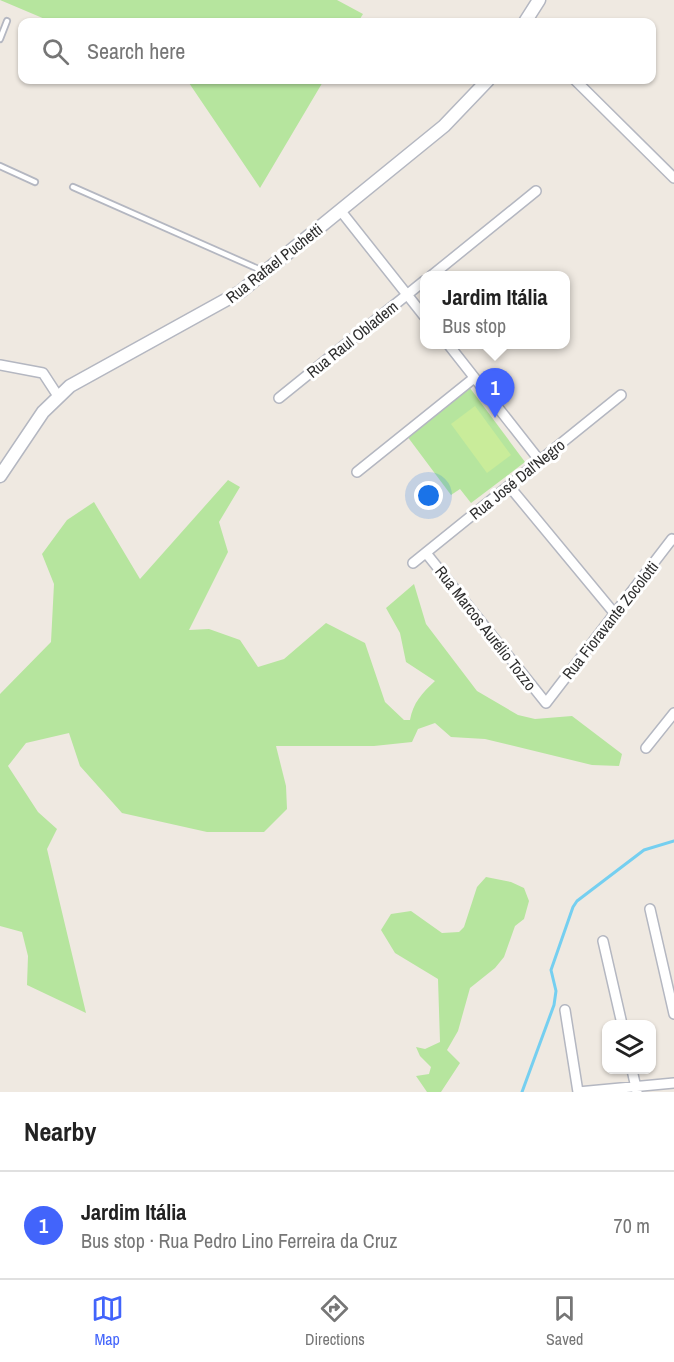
<!DOCTYPE html>
<html lang="en">
<head>
<meta charset="utf-8">
<style>
  :root { --surface:#fff; --page:#f2f2f2; --text:#222; --muted:#767676; --line:#e0e0e0; --accent:#4264fb }
  body { margin:0; font-family:"Archivo Narrow",sans-serif; background:var(--page); color:var(--text) }
  .controls { position:absolute; right:18px; bottom:18px; display:grid; overflow:hidden; border-radius:12px; box-shadow:0 2px 4px #0004 }
  .controls button { width:54px; height:54px; display:grid; place-items:center; padding:0; border:0; border-bottom:2px solid var(--line); background:var(--surface); color:var(--text); font:30px sans-serif }
  .you { position:absolute; left:429px; top:496px; width:21px; height:21px; margin:-15px; border:4px solid #fff; border-radius:50%; background:#1a73e8; box-shadow:0 0 0 9px #1a73e833 }
  .badge { display:grid; place-items:center; width:39px; height:39px; border-radius:50%; background:var(--accent); color:#fff; font-size:20px; font-weight:700 }
  .pin { position:absolute; translate:-50% -50px; filter:drop-shadow(0 2px 3px #0008) }
  .pin::after { content:''; position:absolute; top:32px; width:21px; height:18px; background:inherit; clip-path:polygon(0 0,100% 0,50% 100%) }
  .popup { position:absolute; left:420px; top:271px; width:150px; height:78px; box-sizing:border-box; display:grid; place-content:center; border-radius:12px; background:var(--surface); filter:drop-shadow(0 2px 4px #0005); font-size:20px; white-space:nowrap; color:var(--muted) }
  .popup b { font-size:22px; color:var(--text) }
  .popup::after { content:''; position:absolute; left:50%; top:100%; margin-left:-12px; border:12px solid transparent; border-top-color:var(--surface) }
  .list { margin:0; padding:0; list-style:none }
  h2 { display:flex; justify-content:space-between; align-items:center; height:78px; margin:0; padding:0 24px; font-size:26px }
  h2 small { font-size:20px; font-weight:400; color:var(--muted) }
  .list li { display:grid; grid-template-columns:39px 1fr auto; gap:18px; align-items:center; box-sizing:border-box; height:108px; padding:0 24px; border-top:2px solid var(--line) }
  .list b { display:block; font-size:22px; white-space:nowrap }
  .list p { margin:0; font-size:20px; white-space:nowrap; color:var(--muted) }
  .list em { font-size:20px; font-style:normal; color:var(--muted) }
  .icon { flex:none; width:33px; height:33px; fill:none; stroke:currentColor; stroke-width:2; stroke-linecap:round; stroke-linejoin:round }
  .map { position:relative; flex:none; width:674px; height:1092px; overflow:hidden }
  .search { position:absolute; background:var(--surface); box-shadow:0 2px 4px #0004; left:18px; right:18px; top:18px; height:66px; display:flex; align-items:center; gap:15px; box-sizing:border-box; padding:0 21px; border-radius:12px; color:var(--muted); font-size:22px }
  .sheet { height:186px; background:var(--surface) }
  nav { display:flex; justify-content:space-around; align-items:center; box-sizing:border-box; height:84px; border-top:2px solid var(--line); background:var(--surface); font-size:16px; color:var(--muted) }
  nav a { display:grid; justify-items:center; gap:3px }
  nav .on { color:var(--accent) }
  .map>svg:first-child { display:block }
</style>
</head>
<body>
<div class="map">
<svg width="674" height="1092" viewBox="0 0 674 1092">
  <rect width="100%" height="100%" fill="#efe9e1"/>
  <path fill="#b6e59e" d="M0 0H337L363 14 358 22H52Z
    M187 80H324L260 188Z
    M470 388 525 462 471 503 460 489 451 495 407 436Z
    M228 480 240 487 219 522 228 552 189 630 209 629 240 640 258 667 284 659 326 623 365 643 385 702 404 720H410C413 703 422 693 435 681L406 662 400 633 386 608 414 584 426 624 477 691 518 715 535 719 572 716 622 754 619 766 592 765 485 739 451 737 435 723 418 729 412 742 374 746H276L286 786 287 809 264 832H207L122 813 80 766 69 733 26 743 8 766 38 812 57 829 47 849 86 1013 27 985 28 956 22 932 0 926V694L51 642 54 584 42 554 67 520 94 502 140 579Z
    M486 877 511 882 524 888 529 901 524 919 515 926 504 957 495 968 470 988 458 1031 447 1050 460 1063 441 1092H427L416 1076 429 1074 431 1067 420 1056 416 1047 425 1049 440 1042 438 979 395 953 381 930 391 914 411 911 442 933 459 932 464 927 477 887Z"/>
  <path fill="#c9ec9a" d="M475 406 511 455 487 473 451 424Z"/>
  <g fill="none" stroke-linecap="round" stroke-linejoin="round">
    <path stroke="#75cff0" stroke-width="3" d="M522 1092 554 1005 556 991 551 970 573 907 577 901 644 850 674 841"/>
    <defs>
      <path id="lane" d="M0 39 7 21
        M0 166 35 182
        M73 187 263 271"/>
      <path id="street" d="M575 80 674 178
        M340 210 424 316
        M431 276 536 191
        M448 344 540 461
        M0 365 43 373 58 396
        M279 398 424 281
        M357 472 474 378
        M509 486 615 614
        M426 553 546 703 672 539 674 540
        M413 563 621 395
        M646 748 674 713
        M650 909 674 1014
        M603 941 622 1024
        M565 1010 578 1092
        M632 1070 637 1092
        M578 1092 674 1083"/>
      <path id="secondary" d="M525 22 539 0
        M0 476 43 412 70 386 240 292 444 126 488 80"/>
    </defs>
    <use href="#lane" stroke="#b4b7c1" stroke-width="8"/>
    <use href="#street" stroke="#b4b7c1" stroke-width="12"/>
    <use href="#secondary" stroke="#b4b7c1" stroke-width="15"/>
    <use href="#lane" stroke="#fff" stroke-width="4.5"/>
    <use href="#street" stroke="#fff" stroke-width="9"/>
    <use href="#secondary" stroke="#fff" stroke-width="12"/>
  </g>
  <g text-anchor="middle" dominant-baseline="central" stroke-width="6" stroke-linejoin="round" paint-order="stroke">
    <g font-size="16" fill="#2e2e2e" stroke="#fff">
      <text transform="translate(274 263) rotate(-38)">Rua Rafael Puchetti</text>
      <text transform="translate(352 339) rotate(-39)">Rua Raul Obladem</text>
      <text transform="translate(517 479) rotate(-39)">Rua José Dal'Negro</text>
      <text transform="translate(610 620) rotate(-52)">Rua Fioravante Zocolotti</text>
      <text transform="translate(486 628) rotate(52)">Rua Marcos Aurélio Tozzo</text>
    </g>
  </g>
</svg>
<div class="controls">
<button><svg class="icon" aria-label="layers" viewBox="0 0 24 24"><path d="M12 4l9 5-9 5-9-5zM3 14l9 5 9-5"/></svg></button>
</div>
<div class="you"></div>
<div class="pin badge" style="left:495px;top:418px">1</div>
<div class="popup"><b>Jardim Itália</b>Bus stop</div>
<div class="search"><svg class="icon" aria-label="search" viewBox="0 0 24 24"><circle cx="10" cy="10" r="6"/><path d="M15 15l6 6"/></svg>Search here</div>
</div>
<section class="sheet">
<h2>Nearby<small></small></h2>
<ul class="list">
<li><span class="badge">1</span><div><b>Jardim Itália</b><p>Bus stop · Rua Pedro Lino Ferreira da Cruz</p></div><em>70 m</em></li>
</ul>
</section>
<nav>
<a class="on"><svg class="icon" aria-label="map" viewBox="0 0 24 24"><path d="M3 6l6-2 6 2 6-2v14l-6 2-6-2-6 2zM9 4v14M15 6v14"/></svg>Map</a>
<a><svg class="icon" aria-label="directions" viewBox="0 0 24 24"><path d="M12 3l9 9-9 9-9-9zM9 14v-3h6M13 9l2 2-2 2"/></svg>Directions</a>
<a><svg class="icon" aria-label="saved" viewBox="0 0 24 24"><path d="M7 4h10v16l-5-4-5 4z"/></svg>Saved</a>
</nav>
</body>
</html>
